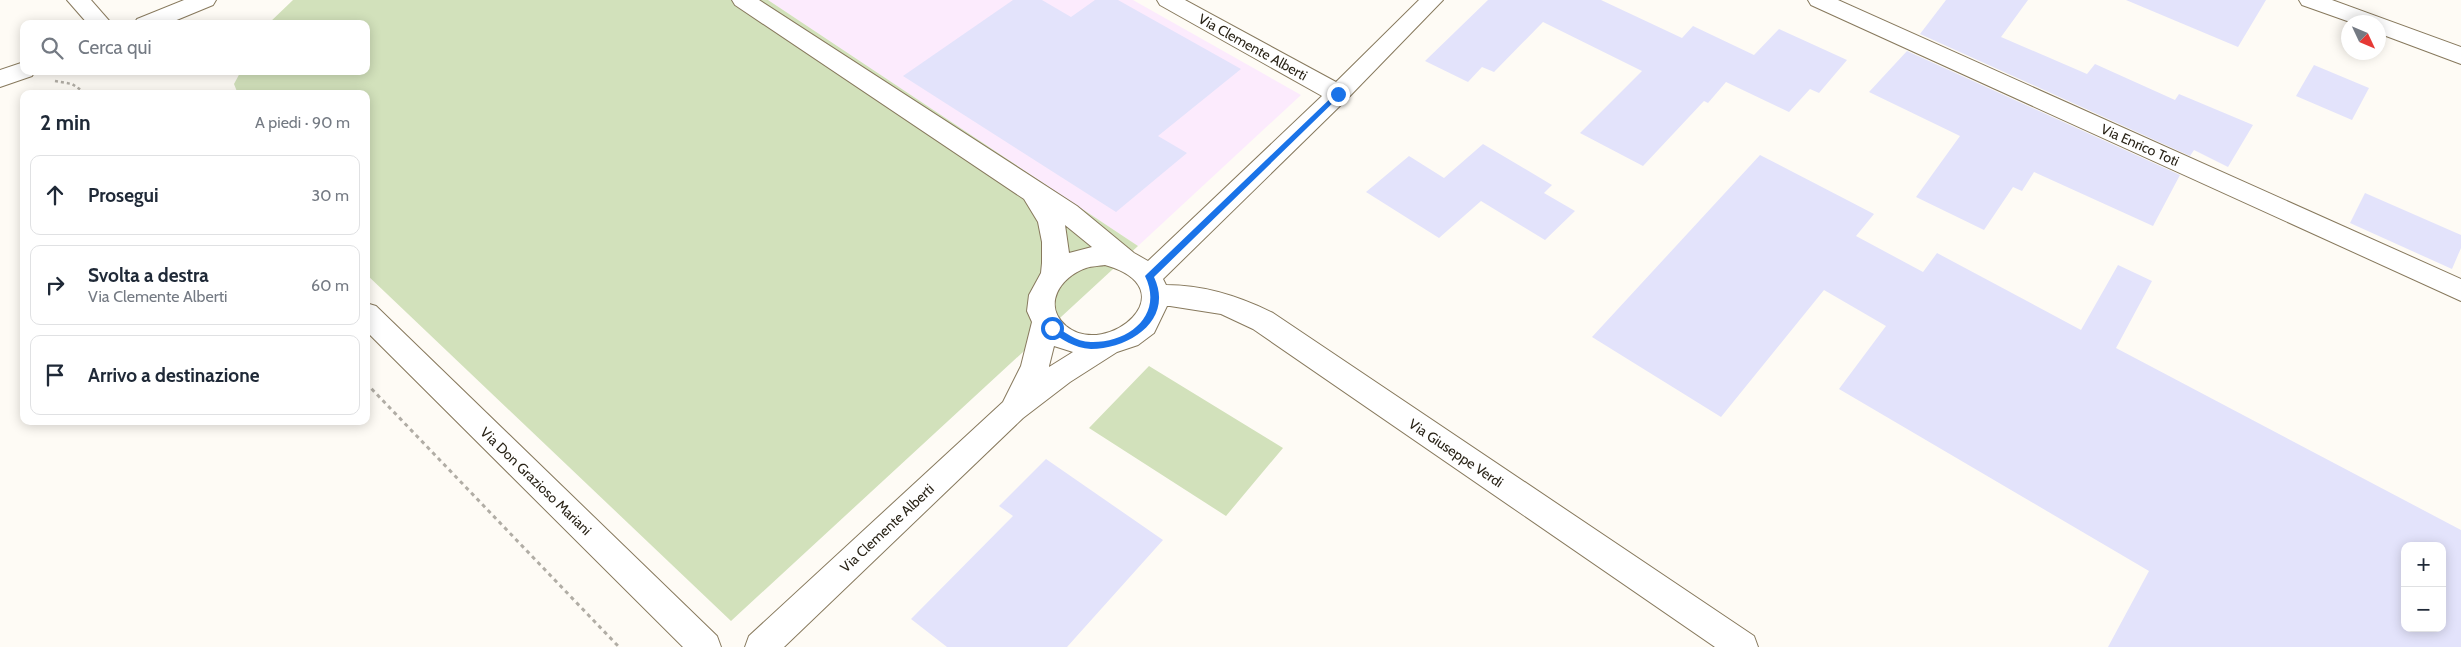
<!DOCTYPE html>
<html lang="it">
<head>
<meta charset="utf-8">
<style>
  :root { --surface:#fff; --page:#f6f6f7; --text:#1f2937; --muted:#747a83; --line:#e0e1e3 }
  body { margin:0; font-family:Cabin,sans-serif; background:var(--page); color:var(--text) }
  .controls { position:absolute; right:15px; bottom:15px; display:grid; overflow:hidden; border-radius:10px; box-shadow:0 2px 12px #0003 }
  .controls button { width:45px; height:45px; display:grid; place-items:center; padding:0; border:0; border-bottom:1px solid var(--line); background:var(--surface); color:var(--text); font:25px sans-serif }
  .compass { position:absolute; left:2341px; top:15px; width:45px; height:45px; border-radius:50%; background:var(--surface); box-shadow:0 2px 12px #0003; rotate:134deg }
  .stop { position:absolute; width:15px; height:15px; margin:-11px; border:4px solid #1a73e8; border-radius:50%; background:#fff }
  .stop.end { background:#1a73e8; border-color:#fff; box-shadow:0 1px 5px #0008 }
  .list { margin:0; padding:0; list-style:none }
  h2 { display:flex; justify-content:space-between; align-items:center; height:65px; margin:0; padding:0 20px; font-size:21px }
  h2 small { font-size:16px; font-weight:400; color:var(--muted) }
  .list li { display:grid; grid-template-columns:32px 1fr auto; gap:15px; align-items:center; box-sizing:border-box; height:80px; margin:0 10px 10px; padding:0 10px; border:1px solid var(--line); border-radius:10px }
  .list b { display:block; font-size:19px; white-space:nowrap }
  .list p { margin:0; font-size:16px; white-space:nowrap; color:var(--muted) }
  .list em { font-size:16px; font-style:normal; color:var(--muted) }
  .icon { flex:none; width:28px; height:28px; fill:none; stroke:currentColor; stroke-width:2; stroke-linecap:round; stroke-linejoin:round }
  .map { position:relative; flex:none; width:2461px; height:647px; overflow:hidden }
  .search { position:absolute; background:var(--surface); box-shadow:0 2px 12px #0003; left:20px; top:20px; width:350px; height:55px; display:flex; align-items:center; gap:12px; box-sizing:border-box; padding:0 18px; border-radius:10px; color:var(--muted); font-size:19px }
  .panel { position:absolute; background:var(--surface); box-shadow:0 2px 12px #0003; left:20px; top:90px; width:350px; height:335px; border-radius:10px }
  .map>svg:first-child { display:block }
</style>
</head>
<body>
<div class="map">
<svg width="2461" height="647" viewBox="0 0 2461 647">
  <rect width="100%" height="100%" fill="#fefbf5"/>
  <path fill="#fcebfd" d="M768 0H1133L1301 95 1138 246Z"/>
  <path fill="#d2e1bb" d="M293 0H768L1138 246 731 621 366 274V94H238L234 84 241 71H366V24H268Z
    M1149 366 1283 448 1226 516 1089 428Z"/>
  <path fill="#e3e3fb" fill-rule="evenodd" d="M1013 0H1042L1071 17 1095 0H1118L1241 69 1158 136 1187 153 1116 212 903 76Z
    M1488 0H1601L1682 38 1693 26 1754 55 1779 29 1847 60 1819 93 1810 89 1789 112 1726 82 1708 103 1704 101 1643 166 1580 133 1642 71 1543 22 1494 72 1482 67 1468 82 1425 61Z
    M1946 0H2028L2001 37 2087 74 2095 64 2175 100 2179 94 2253 125 2228 167 2194 150 2190 156 1920 34Z
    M2126 0H2266L2238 47Z
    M1907 51 2180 175 2153 226 2034 172 2022 191 2013 187 1984 230 1916 197 1960 136 1869 92Z
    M2314 65 2369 88 2352 120 2296 96Z
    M1483 144 1552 185 1544 193 1575 211 1545 240 1481 201 1439 238 1366 192 1409 156 1444 178Z
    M1760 155 1874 214 1856 236 1923 272 1937 253 2081 330 2118 265 2152 281 2116 348 2461 530V647H2108L2149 571 1839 389 1886 326 1824 290 1721 417 1592 337ZM2405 546H2442V628H2405Z
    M2365 193 2461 235V248L2452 269 2350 223Z
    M1046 459 1163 540 1067 647H947L911 619 1013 516 999 506Z"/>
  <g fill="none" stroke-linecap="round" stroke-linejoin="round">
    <defs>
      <path id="minor" d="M67 0H91L112 24H88Z
        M184 0H216L213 5 167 24H134L137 19Z
        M732 0H759L1077 206 1134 253 1148 261 1322 96 1160 5 1157 0H1185L1336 82 1419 0H1443L1346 100 1163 279 1166 285C1204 285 1239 296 1273 313L1754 636 1758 647H1715L1253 329 1221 314 1170 306H1167L1154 333 1138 345 1117 352 1070 382 1023 418 784 647H745L749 636 1003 402 1021 366 1032 322 1027 311 1029 295 1041 273 1042 263V242L1038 222 1024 199 735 5ZM1065 225 1092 247 1069 253ZM1105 265C1190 289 1107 360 1066 326 1042 305 1060 277 1086 268 1092 266 1099 266 1105 265ZM1054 346 1073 352 1049 367V366Z
        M1808 0H1838L2461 279V301L1811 5Z
        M2299 0H2332L2461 47V64L2378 33V22H2350L2302 5Z
        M24 62V71H35L32 76 0 87V70Z
        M366 303 376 306 717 636 721 647H683L366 331Z"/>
    </defs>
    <use href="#minor" stroke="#87795d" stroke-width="2"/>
    <path stroke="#b1ada5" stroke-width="2.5" stroke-dasharray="3 3" stroke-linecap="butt" d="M55 81 72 84 87 94"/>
    <path stroke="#b1ada5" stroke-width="3" stroke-dasharray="4 4" stroke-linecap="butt" d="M366 383 619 647"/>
    <use href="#minor" fill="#fff" fill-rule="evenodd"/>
  </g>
  <path fill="#1a73e8" d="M1336 93 1342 94 1154 277C1174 319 1131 349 1091 349 1074 348 1062 339 1049 331L1047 328 1052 325C1065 331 1075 342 1091 342 1129 343 1164 315 1145 276L1147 274Z"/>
  <g text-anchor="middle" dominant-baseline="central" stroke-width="4" stroke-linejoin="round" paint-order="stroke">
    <g font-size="14" fill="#2a2418" stroke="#fff">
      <text transform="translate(1253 47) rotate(29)">Via Clemente Alberti</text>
      <text transform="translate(2140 145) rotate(24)">Via Enrico Toti</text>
      <text transform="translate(1456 453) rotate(34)">Via Giuseppe Verdi</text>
      <text transform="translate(536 481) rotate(44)">Via Don Grazioso Mariani</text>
      <text transform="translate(887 528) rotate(-43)">Via Clemente Alberti</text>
    </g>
  </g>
</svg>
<div class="controls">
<button>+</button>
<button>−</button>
</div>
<svg class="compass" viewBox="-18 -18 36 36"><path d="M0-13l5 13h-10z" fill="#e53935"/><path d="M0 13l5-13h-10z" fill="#747a83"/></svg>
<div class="stop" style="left:1052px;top:328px"></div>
<div class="stop end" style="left:1338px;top:94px"></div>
<div class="search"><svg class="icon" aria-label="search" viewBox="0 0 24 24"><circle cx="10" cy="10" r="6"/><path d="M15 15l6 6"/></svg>Cerca qui</div>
<section class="panel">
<h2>2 min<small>A piedi · 90 m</small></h2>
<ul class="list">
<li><svg class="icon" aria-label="ahead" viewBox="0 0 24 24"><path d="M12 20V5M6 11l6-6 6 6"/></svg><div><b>Prosegui</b></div><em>30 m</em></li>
<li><svg class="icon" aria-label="right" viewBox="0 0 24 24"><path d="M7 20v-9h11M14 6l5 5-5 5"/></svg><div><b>Svolta a destra</b><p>Via Clemente Alberti</p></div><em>60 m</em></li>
<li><svg class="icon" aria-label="arrive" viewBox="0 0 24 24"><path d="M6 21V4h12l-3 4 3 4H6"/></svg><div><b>Arrivo a destinazione</b></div></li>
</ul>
</section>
</div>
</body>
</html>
